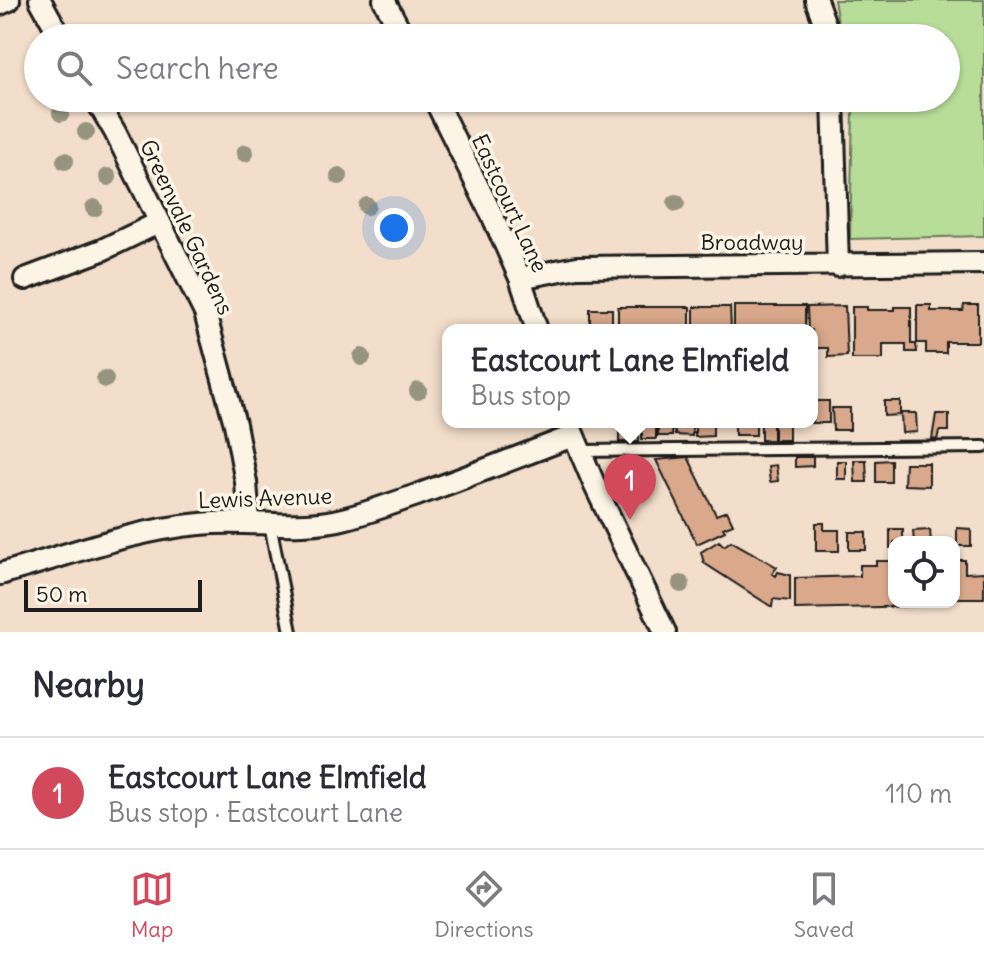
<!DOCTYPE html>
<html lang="en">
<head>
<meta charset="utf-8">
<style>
  :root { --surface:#fff; --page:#f2f2f3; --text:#2b2b33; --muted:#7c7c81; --line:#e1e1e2; --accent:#d1495b }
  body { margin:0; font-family:Delius,sans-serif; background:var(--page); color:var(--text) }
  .controls { position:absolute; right:24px; bottom:24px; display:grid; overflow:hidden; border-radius:16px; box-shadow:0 2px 6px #0004 }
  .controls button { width:72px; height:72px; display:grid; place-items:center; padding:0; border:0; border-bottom:2px solid var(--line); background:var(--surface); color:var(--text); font:40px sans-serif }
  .scale { position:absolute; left:24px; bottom:20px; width:178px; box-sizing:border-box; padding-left:8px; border:4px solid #1c1c1c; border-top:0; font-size:22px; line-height:28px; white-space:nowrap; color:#1c1c1c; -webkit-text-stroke:6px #fcf5e5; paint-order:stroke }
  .you { position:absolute; left:394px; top:228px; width:28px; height:28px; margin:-20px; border:6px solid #fff; border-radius:50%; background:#1a73e8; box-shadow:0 0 0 12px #1a73e833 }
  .badge { display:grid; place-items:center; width:52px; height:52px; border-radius:50%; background:var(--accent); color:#fff; font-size:26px; font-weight:700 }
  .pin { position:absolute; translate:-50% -66px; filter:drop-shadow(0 2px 4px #0008) }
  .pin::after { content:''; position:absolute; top:42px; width:28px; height:24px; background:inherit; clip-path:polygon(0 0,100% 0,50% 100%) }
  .popup { position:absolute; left:442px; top:324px; width:376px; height:104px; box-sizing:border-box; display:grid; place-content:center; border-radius:16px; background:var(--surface); filter:drop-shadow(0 2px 6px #0005); font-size:26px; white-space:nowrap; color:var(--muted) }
  .popup b { font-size:30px; color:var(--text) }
  .popup::after { content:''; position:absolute; left:50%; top:100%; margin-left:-16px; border:16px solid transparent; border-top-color:var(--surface) }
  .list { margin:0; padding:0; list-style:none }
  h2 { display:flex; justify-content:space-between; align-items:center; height:104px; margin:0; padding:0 32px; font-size:34px }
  h2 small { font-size:26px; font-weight:400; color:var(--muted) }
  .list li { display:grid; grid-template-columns:52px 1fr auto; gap:24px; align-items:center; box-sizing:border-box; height:112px; padding:0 32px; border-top:2px solid var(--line) }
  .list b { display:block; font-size:30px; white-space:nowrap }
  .list p { margin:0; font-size:26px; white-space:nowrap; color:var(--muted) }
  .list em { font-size:26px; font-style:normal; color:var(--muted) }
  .icon { flex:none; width:44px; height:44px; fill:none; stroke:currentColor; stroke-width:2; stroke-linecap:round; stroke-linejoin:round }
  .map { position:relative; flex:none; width:984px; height:632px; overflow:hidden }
  .search { position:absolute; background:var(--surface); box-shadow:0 2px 6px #0004; left:24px; right:24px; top:24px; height:88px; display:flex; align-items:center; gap:20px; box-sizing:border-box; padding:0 28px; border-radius:44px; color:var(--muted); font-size:30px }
  .sheet { height:216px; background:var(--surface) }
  nav { display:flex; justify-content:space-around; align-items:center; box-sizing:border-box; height:112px; border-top:2px solid var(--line); background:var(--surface); font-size:22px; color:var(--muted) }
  nav a { display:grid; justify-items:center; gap:4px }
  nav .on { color:var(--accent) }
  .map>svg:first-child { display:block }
</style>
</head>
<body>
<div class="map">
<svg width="984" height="632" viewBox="0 0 984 632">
  <rect width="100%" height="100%" fill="#f2deca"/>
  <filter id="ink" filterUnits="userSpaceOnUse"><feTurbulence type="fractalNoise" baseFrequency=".0125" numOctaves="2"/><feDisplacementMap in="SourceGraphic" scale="16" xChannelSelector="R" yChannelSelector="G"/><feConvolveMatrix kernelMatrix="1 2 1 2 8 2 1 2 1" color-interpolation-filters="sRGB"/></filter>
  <g filter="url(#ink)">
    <path fill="#b7dd99" stroke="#6a7c5a" stroke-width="2" d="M834 0H984V236L850 239 853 110 851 98H946V38H841Z"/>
    <path fill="#daa98c" stroke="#1c1c1c" stroke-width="2" d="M917 305H931V311H963L964 305H978V342H946V353H926V343H917Z
      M734 306H805V330H734Z
      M845 306 847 356 828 357V348H812V330H808L807 307Z
      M618 307H690V330H618Z
      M694 307H730L731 330H694Z
      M852 307H867V310H895V307H911V344H916L917 352H906V344H883V359H852Z
      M590 309H612V330H594V326H590Z
      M812 401H829V423H810L812 422Z
      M884 401H900V415L884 416Z
      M832 408H850V430H833Z
      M901 413H916L917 432 902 433Z
      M936 414H949V431H939L937 440 932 439Z
      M619 422H639V442H619Z
      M642 422H656V439H642Z
      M658 422H673L672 436H658Z
      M675 422H692V436L675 435Z
      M695 422H713V436L695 437Z
      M735 422H756V435H735Z
      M761 422H773V440H761Z
      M774 422H789V440H774Z
      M688 457 716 515 727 511 733 524 723 528 725 531 697 544 656 460Z
      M795 457H813V466L795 467Z
      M854 460H866L867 482H855Z
      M891 460V482H876V461Z
      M837 461H846V479H837Z
      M905 463H929V486L904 485Z
      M776 465 778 481 770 482 768 466Z
      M816 523H824V530H839V551H816Z
      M957 528 971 529V546H957Z
      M890 529H903V542H894V548H890Z
      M930 530 931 542H914L913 531Z
      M849 532H866V550H849Z
      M719 541 724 546 731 541 777 567 772 574 776 576 778 572 790 575V601L773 599 772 607 704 563 701 552Z
      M956 560H965V573L984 572V598H954Z
      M876 561H894V602H922V606L795 609V578L860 576V565H876Z"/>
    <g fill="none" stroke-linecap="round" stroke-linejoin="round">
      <defs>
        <path id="lane" d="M580 451 984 447
          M270 524 291 632"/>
        <path id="street" d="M40 0 61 38
          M384 0 404 38
          M816 0 827 30 828 38
          M0 4 9 0
          M95 98 115 132 205 313 235 424 246 482 249 523
          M434 98 492 215 520 278 537 330
          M833 98 838 266
          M520 278 577 267 984 263
          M25 279 102 250 160 222
          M568 422 595 486 665 632
          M0 574C66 556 131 530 200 524 244 519 289 529 333 521 361 516 387 505 414 496 467 477 520 456 573 436"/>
      </defs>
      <use href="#lane" stroke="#1c1c1c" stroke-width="16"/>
      <use href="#street" stroke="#1c1c1c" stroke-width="26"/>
      <use href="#lane" stroke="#fcf5e5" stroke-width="10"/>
      <use href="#street" stroke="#fcf5e5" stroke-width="20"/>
    </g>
    <g fill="#96937f">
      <circle cx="61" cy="113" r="9"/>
      <circle cx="86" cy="132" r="9"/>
      <circle cx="245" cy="153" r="9"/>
      <circle cx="65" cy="161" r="9"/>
      <circle cx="339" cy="176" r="9"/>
      <circle cx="108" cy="177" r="9"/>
      <circle cx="676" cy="203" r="9"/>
      <circle cx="367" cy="206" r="9"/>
      <circle cx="94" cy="208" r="9"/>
      <circle cx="362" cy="357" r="9"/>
      <circle cx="105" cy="379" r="9"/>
      <circle cx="418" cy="391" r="9"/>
      <circle cx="681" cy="584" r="9"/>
    </g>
  </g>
  <g text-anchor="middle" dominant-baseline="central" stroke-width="7" stroke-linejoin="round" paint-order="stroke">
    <g font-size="22" fill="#1c1c1c" stroke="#fcf5e5">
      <text transform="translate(510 203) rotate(65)">Eastcourt Lane</text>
      <text transform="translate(187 227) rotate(65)">Greenvale Gardens</text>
      <text x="752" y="242">Broadway</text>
      <text transform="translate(265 498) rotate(-2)">Lewis Avenue</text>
    </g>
  </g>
</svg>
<div class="controls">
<button><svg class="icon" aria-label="locate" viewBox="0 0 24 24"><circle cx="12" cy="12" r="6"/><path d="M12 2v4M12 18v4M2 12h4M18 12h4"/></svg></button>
</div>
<div class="scale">50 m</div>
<div class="you"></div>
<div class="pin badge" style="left:630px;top:520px">1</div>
<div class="popup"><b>Eastcourt Lane Elmfield</b>Bus stop</div>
<div class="search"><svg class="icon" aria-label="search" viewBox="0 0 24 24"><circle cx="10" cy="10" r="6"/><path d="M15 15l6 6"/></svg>Search here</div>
</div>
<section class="sheet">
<h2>Nearby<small></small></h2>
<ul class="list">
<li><span class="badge">1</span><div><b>Eastcourt Lane Elmfield</b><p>Bus stop · Eastcourt Lane</p></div><em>110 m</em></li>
</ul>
</section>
<nav>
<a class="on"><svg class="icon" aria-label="map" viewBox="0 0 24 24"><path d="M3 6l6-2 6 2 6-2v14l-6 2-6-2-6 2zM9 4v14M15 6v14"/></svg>Map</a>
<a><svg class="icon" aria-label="directions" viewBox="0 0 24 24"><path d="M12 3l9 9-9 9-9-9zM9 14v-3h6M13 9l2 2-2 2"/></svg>Directions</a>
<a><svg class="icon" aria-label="saved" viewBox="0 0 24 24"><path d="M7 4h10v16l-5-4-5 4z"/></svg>Saved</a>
</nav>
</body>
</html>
